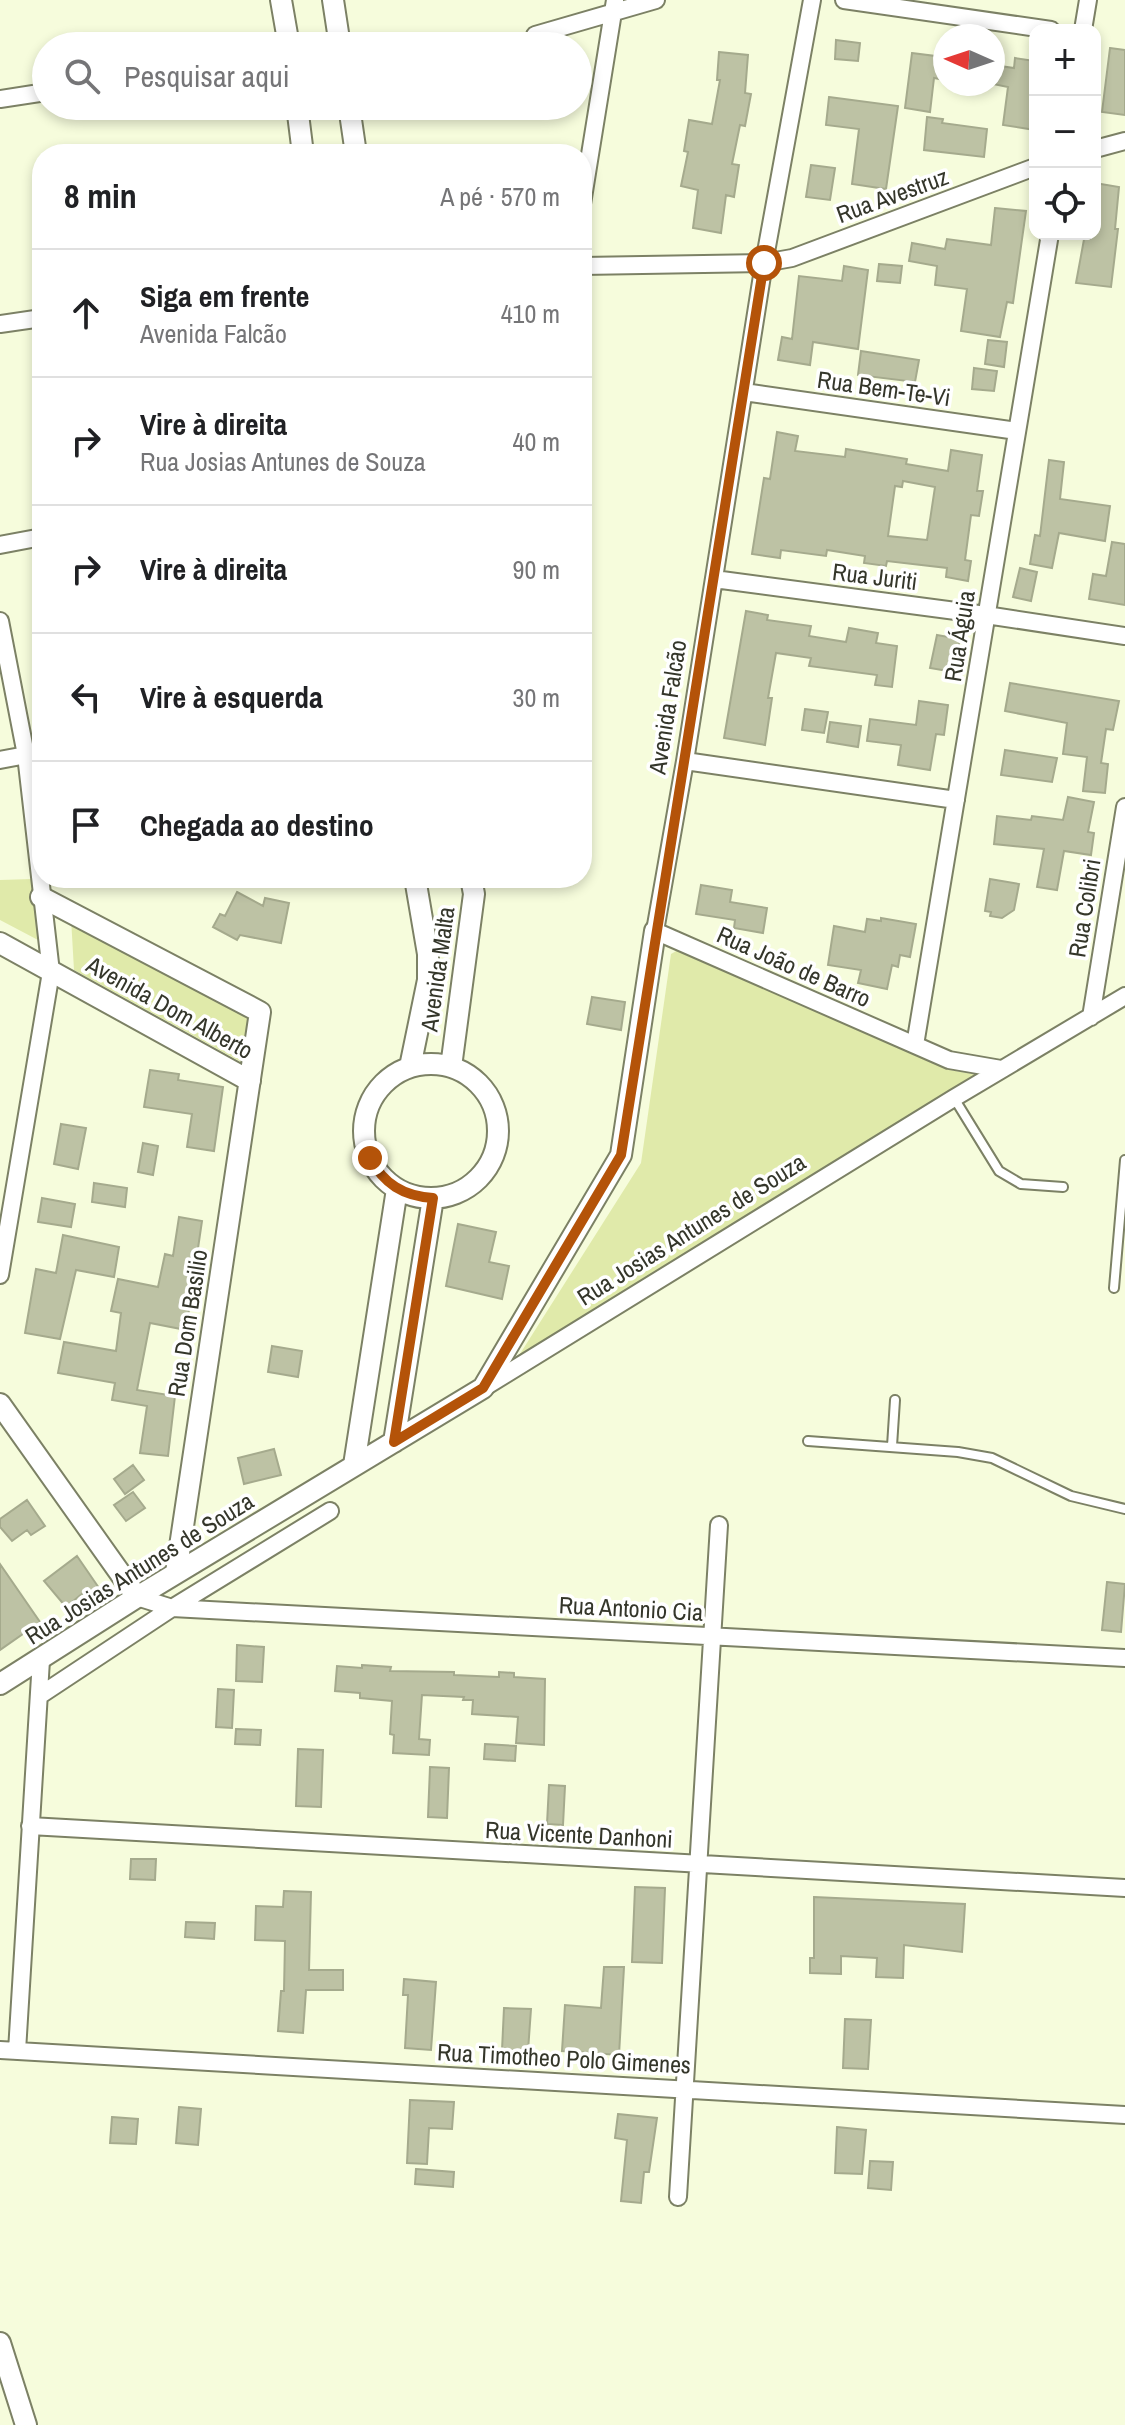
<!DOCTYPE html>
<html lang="pt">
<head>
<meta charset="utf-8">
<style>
  :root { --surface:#fff; --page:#f6f6f6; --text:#202124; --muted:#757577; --line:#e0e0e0 }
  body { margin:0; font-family:"Archivo Narrow",sans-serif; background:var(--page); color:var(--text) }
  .controls { position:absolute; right:24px; top:24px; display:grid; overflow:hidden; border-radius:16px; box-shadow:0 4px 12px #0003 }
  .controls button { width:72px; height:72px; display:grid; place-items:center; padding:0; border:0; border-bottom:2px solid var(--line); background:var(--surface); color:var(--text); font:40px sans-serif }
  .compass { position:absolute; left:933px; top:24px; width:72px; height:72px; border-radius:50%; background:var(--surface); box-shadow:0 4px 12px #0003; rotate:273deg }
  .stop { position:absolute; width:24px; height:24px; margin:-18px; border:6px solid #b45309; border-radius:50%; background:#fff }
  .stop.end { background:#b45309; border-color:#fff; box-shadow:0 2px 8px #0008 }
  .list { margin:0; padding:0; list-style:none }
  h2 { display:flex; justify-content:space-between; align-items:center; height:104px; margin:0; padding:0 32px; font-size:34px }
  h2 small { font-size:26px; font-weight:400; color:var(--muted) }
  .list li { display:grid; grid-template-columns:52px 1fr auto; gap:24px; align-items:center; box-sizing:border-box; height:128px; padding:0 32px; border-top:2px solid var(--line) }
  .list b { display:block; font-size:30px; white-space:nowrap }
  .list p { margin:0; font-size:26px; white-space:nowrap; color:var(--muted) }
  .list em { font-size:26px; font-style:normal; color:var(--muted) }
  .icon { flex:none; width:44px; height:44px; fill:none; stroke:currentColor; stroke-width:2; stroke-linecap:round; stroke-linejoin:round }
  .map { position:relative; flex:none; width:1125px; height:2425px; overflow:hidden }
  .search { position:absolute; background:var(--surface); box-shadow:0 4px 12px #0003; left:32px; top:32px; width:560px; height:88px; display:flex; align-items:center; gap:20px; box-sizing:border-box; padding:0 28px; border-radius:44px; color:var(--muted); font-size:30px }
  .panel { position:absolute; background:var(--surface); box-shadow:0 4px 12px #0003; left:32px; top:144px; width:560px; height:744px; border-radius:32px }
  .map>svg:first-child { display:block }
</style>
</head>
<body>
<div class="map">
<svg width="1125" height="2425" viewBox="0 0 1125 2425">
  <rect width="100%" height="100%" fill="#f6fcdc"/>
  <path fill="#e0eaaa" d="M32 879 38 940 0 920V880Z
    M71 918 251 1014 243 1063 74 970Z
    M678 950 950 1070 979 1075 518 1357 641 1163 671 954Z"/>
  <path fill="#bdc2a4" stroke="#a5aa8d" stroke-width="2" fill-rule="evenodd" d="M836 40 860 43 858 61 835 59Z
    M1110 48 1125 50V115L1102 112Z
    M719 52 748 55 745 93 751 94 745 126 740 125 732 164 739 165 734 197 726 195 721 233 693 228 698 190 681 186 688 152 684 151 689 120 712 124 720 80H717Z
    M912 53 935 56V60L945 62V80L934 78 930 112 905 108Z
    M1015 58 1035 61V130L1003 125 1008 87 993 84V65L1014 68Z
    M829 97 898 106 886 189 852 184 859 129 826 125Z
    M927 117 943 119 942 123 987 129 984 157 924 150Z
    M811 165 835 168 830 200 806 197Z
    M1095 183 1119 187 1115 229H1118L1111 287 1076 283 1085 234H1095Z
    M995 208 1026 211 1013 303 1007 302 1000 337 961 331 967 289 935 285 937 266 909 261 912 243 945 249 947 239 991 245Z
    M879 264 902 266 900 283 877 281Z
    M844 266 868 270 858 349 813 342 810 365 778 360 782 337 792 339 799 276 842 281Z
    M988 340 1007 342 1004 367 985 364Z
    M861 351 919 360 915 382 858 375Z
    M974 368 997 371 994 391 972 389Z
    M777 432 798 436 795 451 845 457 846 449 907 459 906 464 948 471 951 450 982 455 977 491H983L979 516 971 515 965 560 971 561 968 581 946 577 947 568 887 561 886 566 864 563 865 556 827 550 826 556 781 550 780 558 752 554 764 478 770 479ZM903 481 935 487 927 540 888 536 895 486 902 487Z
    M1049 460 1064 462 1060 499 1110 506 1105 541 1059 533 1052 568 1030 564 1035 535 1040 536Z
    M1112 542 1125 544V605L1089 599 1093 574 1106 576Z
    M1020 568 1037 572 1031 601 1013 597Z
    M746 611 768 615 767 620 811 626 809 636 846 642 849 628 878 633 876 643 897 646 892 687 875 685 877 675 809 666 811 658 776 653 768 698H772L765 745 724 738Z
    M937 635 960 639 954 672 930 668Z
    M1010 683 1119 701 1113 730 1106 729 1101 763 1108 764 1105 793 1083 791 1087 757 1063 754 1067 723 1005 711Z
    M919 701 948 705 944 735 936 734 930 770 898 765 901 745 867 741 870 719 916 725Z
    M805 709 828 712 824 733 802 730Z
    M830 722 861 726 858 747 827 742Z
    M1005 750 1057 758 1052 782 1001 775Z
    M1068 797 1094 802 1088 832 1094 833 1091 855 1064 851 1057 890 1037 887 1044 849 994 844 997 816 1031 820 1032 816 1063 820Z
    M990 879 1019 884 1014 910 1002 918 990 916 991 912 985 911Z
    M701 885 732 890 730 902 767 908 763 933 734 928 735 920 696 914Z
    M237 892 263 906 265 898 289 903 281 943 240 935 237 940 213 927 220 914 225 916Z
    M881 918 916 924 910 957 900 955 898 967 892 965 887 989 858 983 861 970 828 965 834 926 865 932 867 919 881 921Z
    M592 997 625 1002 621 1030 587 1024Z
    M150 1070 179 1074 178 1080 223 1087 214 1151 187 1147 192 1114 144 1107Z
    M61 1124 86 1128 78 1169 54 1164Z
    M143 1143 158 1146 153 1175 138 1172Z
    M94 1183 127 1188 125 1207 92 1202Z
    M42 1198 75 1204 71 1227 38 1222Z
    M179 1217 202 1221 186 1330 150 1323 137 1390 175 1396 168 1456 140 1453 147 1406 112 1400 115 1383 58 1373 64 1342 116 1351 121 1313 111 1311 118 1279 158 1287 165 1254 173 1256Z
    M458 1224 496 1232 489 1262 509 1266 502 1299 446 1286Z
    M63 1235 119 1247 114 1277 76 1270 60 1339 25 1333 36 1269 56 1273Z
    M272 1346 302 1351 298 1377 268 1372Z
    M274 1449 281 1475 244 1484 238 1458Z
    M133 1465 144 1480 125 1494 114 1479Z
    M133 1492 145 1508 126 1521 114 1505Z
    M27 1500 45 1526 31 1535 27 1530 12 1541 0 1527V1519Z
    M77 1556 99 1588 86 1598 83 1593 66 1607 44 1581Z
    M0 1564 40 1622 0 1650Z
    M1107 1582 1125 1584 1121 1632 1102 1630Z
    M237 1645 264 1647 262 1682 236 1681Z
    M362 1665 391 1667 390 1671 454 1672V1675L499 1677V1672L514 1673V1677L545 1679 544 1745 516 1743 518 1717 472 1714 473 1700H463L464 1697 422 1695 419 1739 430 1740 429 1755 393 1753 394 1735 390 1734 392 1701 360 1698V1693L335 1691 337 1666 362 1668Z
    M218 1689 234 1690 232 1728 216 1727Z
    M236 1729 261 1730 260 1745 235 1744Z
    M485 1744 516 1746 515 1761 484 1759Z
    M298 1749 323 1750 321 1807 296 1806Z
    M430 1767 449 1768 447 1818 428 1817Z
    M549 1785 565 1786 563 1825 547 1824Z
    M131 1859H156L155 1880 130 1879Z
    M635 1887 665 1888 662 1963 632 1962Z
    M284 1891 311 1892 309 1970H343V1990H306L303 2033 278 2031 281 1991H284L285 1941 255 1940 256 1906 283 1907Z
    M814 1897 965 1904 962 1952 904 1945 903 1978 876 1977 877 1958 841 1956V1974L810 1973V1958H814Z
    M186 1922 215 1923 214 1939 185 1937Z
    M604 1967H624L619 2055 562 2051 565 2005 601 2008Z
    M404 1979 436 1982 431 2050 405 2048 408 1995H403Z
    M504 2008 531 2009 528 2051 502 2050Z
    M845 2019 871 2020 868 2069 843 2068Z
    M410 2100 454 2102 452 2129 429 2128 427 2164 407 2163Z
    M179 2107 201 2109 198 2145 176 2143Z
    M618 2114 657 2118 649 2172H644L641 2203 621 2201 627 2140 615 2138Z
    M112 2117 138 2119 136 2144 110 2143Z
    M837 2127 866 2130 862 2174 835 2173Z
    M870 2161 893 2162 891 2190 868 2188Z
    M416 2169 454 2172 453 2187 415 2184Z"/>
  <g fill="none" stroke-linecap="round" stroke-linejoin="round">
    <defs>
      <path id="service" d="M954 1098 999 1171 1021 1184 1063 1187
        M1114 1288 1125 1160
        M808 1441 958 1452 992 1458 1071 1496 1125 1509
        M892 1446 895 1400"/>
      <path id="minor" d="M812 0 764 263 685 761 655 931 949 1060 1001 1069
        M844 0 1051 30
        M1083 30 1088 0
        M535 35 656 0
        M372 46 397 42
        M0 99 46 92
        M1095 149 1125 141
        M582 204 615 0
        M582 266 764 263 792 258 1035 167
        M0 324 42 318
        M744 392 1017 431
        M0 545 42 537
        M714 579 986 615 1125 636
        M0 621 26 755 51 972 0 1275
        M0 760 42 752
        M685 761 956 800
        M1091 1017 1125 807
        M915 1045 1050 234
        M485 1387 954 1098 1125 996
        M137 1597 172 1608 1125 1658
        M39 1696 172 1608 330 1511
        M30 1826 1125 1888
        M0 2050 1125 2115
        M17 2051 41 1660
        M678 2197 719 1525"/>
      <path id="tertiary" d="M281 0 289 46
        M333 0 340 46
        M297 106 303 154
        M349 106 356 154
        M41 897 260 1012 176 1573
        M0 943 250 1081
        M364 1131a67 67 0 1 1 134 0a67 67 0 1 1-134 0Z
        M410 1067 428 980V954L415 878
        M451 1067 474 894 471 878
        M0 1404 137 1597
        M394 1442 433 1198
        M354 1465 397 1189
        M0 1684 137 1597 483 1388 621 1155 655 931
        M0 2343 26 2425"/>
    </defs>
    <use href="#service" stroke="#7c8165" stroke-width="12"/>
    <use href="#minor" stroke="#7c8165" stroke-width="20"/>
    <use href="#tertiary" stroke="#7c8165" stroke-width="24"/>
    <use href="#service" stroke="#fff" stroke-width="8"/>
    <use href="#minor" stroke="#fff" stroke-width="16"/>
    <use href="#tertiary" stroke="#fff" stroke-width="20"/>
  </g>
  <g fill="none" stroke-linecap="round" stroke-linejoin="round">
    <path stroke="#b45309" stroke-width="10" d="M370 1158C384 1184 403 1196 433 1198L394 1442 483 1388 621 1155 764 263"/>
  </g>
  <g text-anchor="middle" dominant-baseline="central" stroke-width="7" stroke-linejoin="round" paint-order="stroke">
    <g font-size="24" fill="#34362a" stroke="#fff">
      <text transform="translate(892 195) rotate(-20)">Rua Avestruz</text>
      <text transform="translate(884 388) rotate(8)">Rua Bem-Te-Vi</text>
      <text transform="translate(875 576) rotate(7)">Rua Juriti</text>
      <text transform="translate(959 636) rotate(-81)">Rua Águia</text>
      <text transform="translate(667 707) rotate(-81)">Avenida Falcão</text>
      <text transform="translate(1084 908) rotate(-81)">Rua Colibri</text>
      <text transform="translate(794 966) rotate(24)">Rua João de Barro</text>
      <text transform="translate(437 969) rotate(-82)">Avenida Malta</text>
      <text transform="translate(170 1007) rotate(29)">Avenida Dom Alberto</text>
      <text transform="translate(691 1229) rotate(-32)">Rua Josias Antunes de Souza</text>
      <text transform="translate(187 1323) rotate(-81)">Rua Dom Basilio</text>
      <text transform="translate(139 1568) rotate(-32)">Rua Josias Antunes de Souza</text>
      <text transform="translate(631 1608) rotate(3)">Rua Antonio Cia</text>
      <text transform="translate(579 1834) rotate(3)">Rua Vicente Danhoni</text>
      <text transform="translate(564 2058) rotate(3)">Rua Timotheo Polo Gimenes</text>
    </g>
  </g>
</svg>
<div class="controls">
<button>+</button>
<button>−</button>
<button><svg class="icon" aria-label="locate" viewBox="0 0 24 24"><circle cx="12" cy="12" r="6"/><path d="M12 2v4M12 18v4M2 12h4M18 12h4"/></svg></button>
</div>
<svg class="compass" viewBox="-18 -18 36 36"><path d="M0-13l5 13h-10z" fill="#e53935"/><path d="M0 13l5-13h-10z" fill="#757577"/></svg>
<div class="stop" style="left:764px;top:263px"></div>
<div class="stop end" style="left:370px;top:1158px"></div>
<div class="search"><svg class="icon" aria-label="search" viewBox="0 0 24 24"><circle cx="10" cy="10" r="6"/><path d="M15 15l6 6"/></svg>Pesquisar aqui</div>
<section class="panel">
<h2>8 min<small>A pé · 570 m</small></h2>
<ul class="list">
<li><svg class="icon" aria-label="ahead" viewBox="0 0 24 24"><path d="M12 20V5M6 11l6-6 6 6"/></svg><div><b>Siga em frente</b><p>Avenida Falcão</p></div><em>410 m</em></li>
<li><svg class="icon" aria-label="right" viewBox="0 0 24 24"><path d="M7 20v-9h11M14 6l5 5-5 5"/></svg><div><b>Vire à direita</b><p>Rua Josias Antunes de Souza</p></div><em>40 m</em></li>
<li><svg class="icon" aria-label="right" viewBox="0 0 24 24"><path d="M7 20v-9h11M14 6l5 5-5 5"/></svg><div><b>Vire à direita</b></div><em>90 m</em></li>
<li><svg class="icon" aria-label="left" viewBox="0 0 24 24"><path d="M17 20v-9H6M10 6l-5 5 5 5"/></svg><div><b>Vire à esquerda</b></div><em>30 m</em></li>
<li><svg class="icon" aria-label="arrive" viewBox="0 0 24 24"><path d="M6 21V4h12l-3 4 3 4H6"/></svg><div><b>Chegada ao destino</b></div></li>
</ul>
</section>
</div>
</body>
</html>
